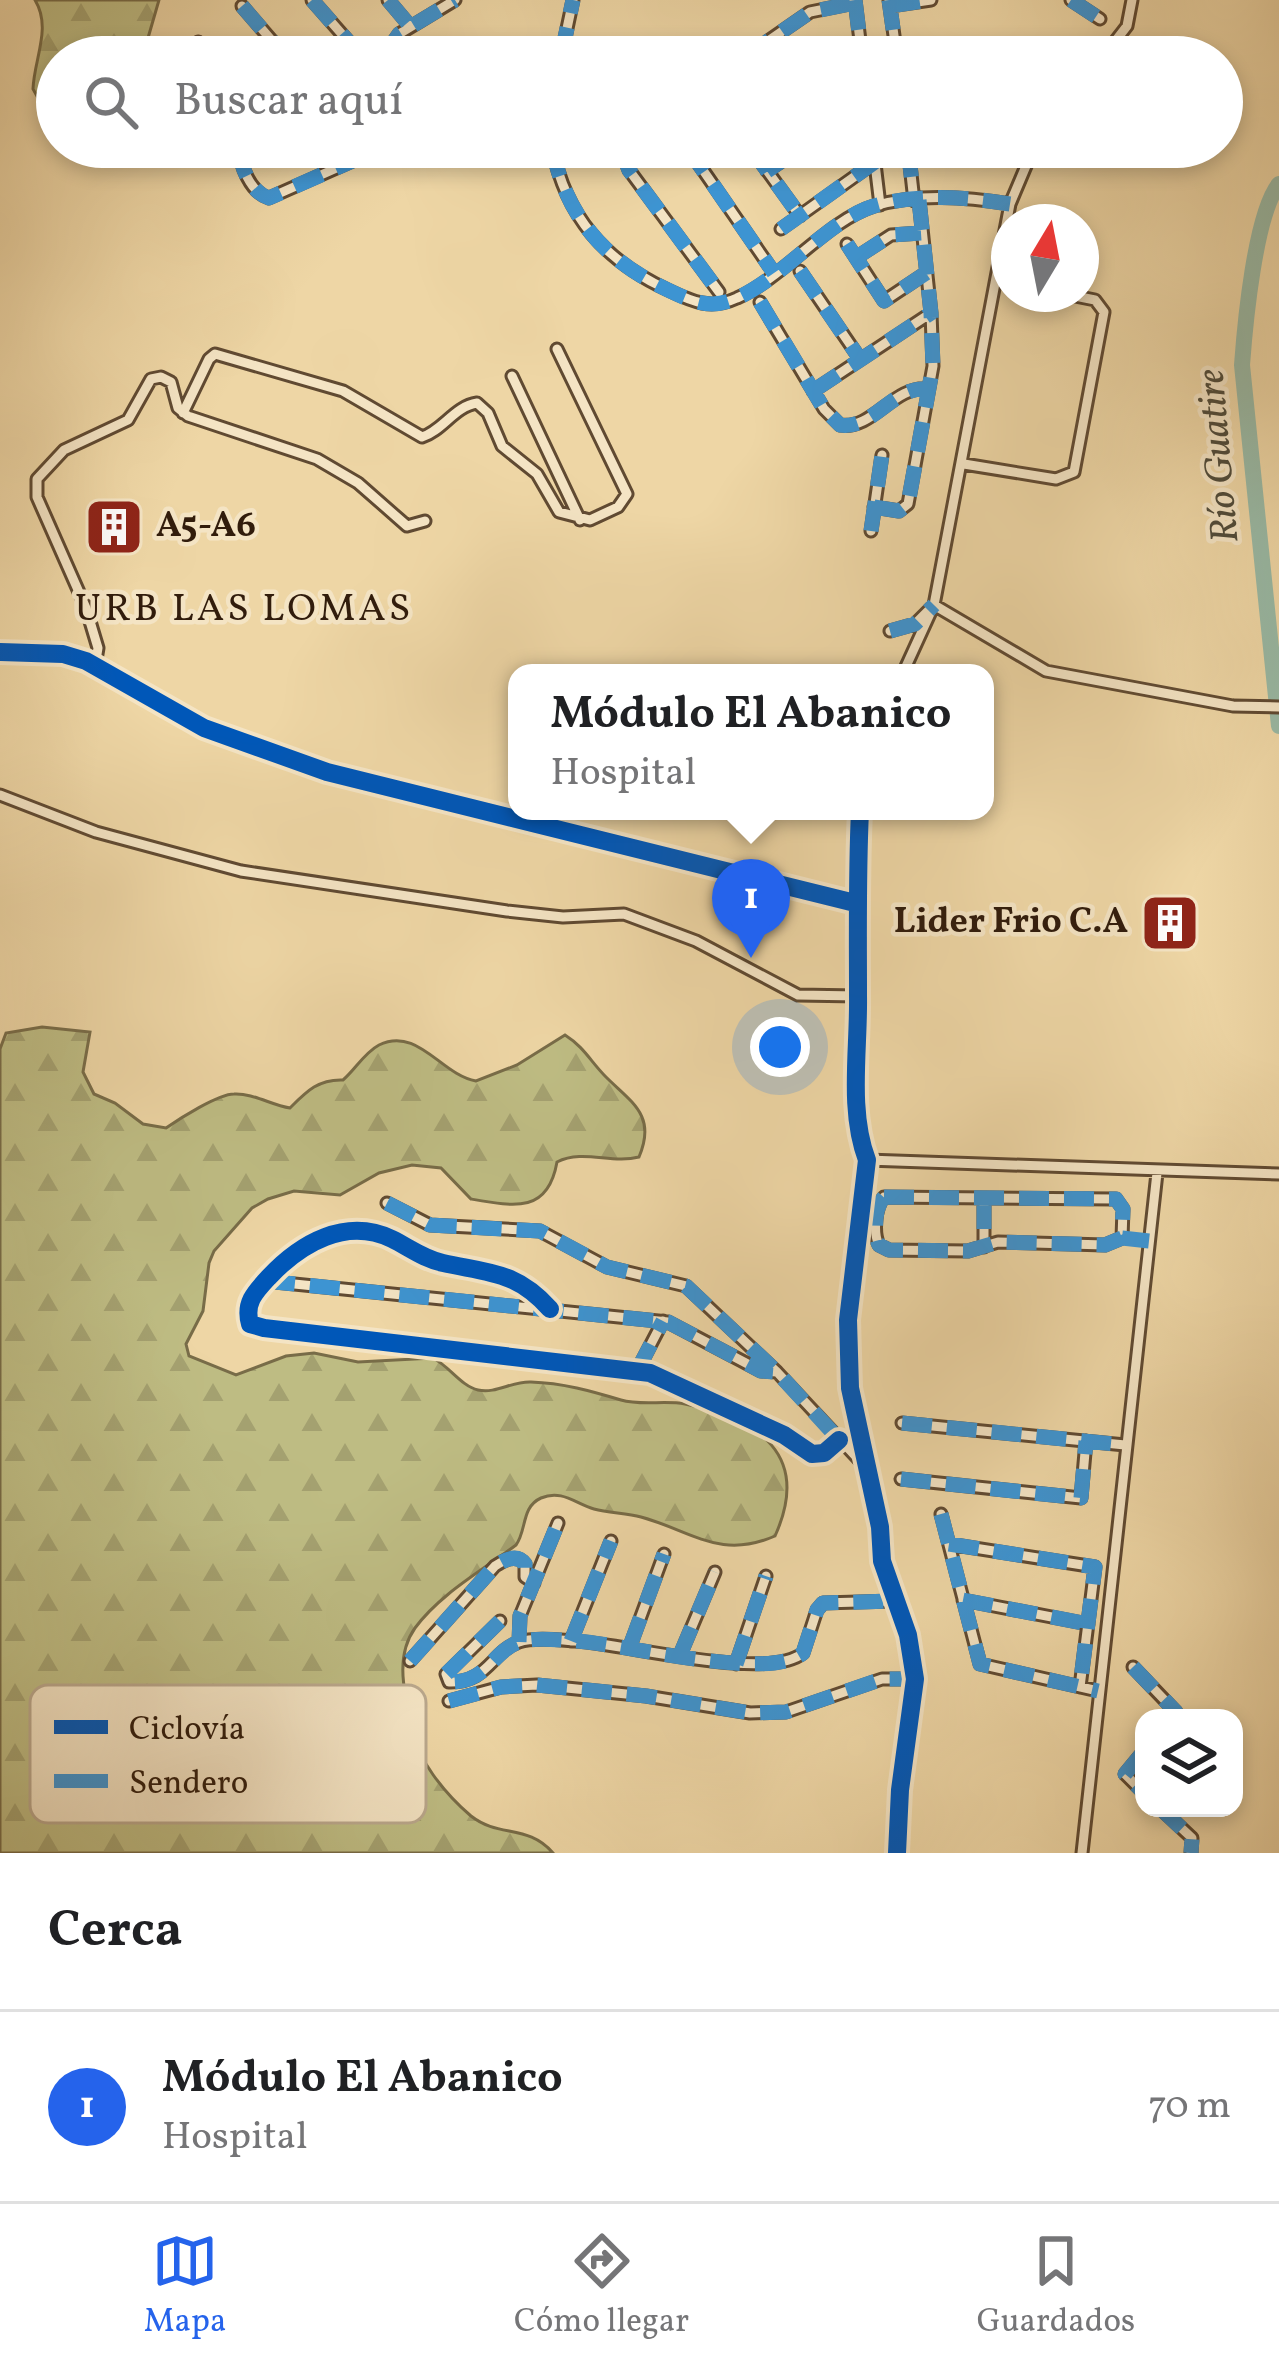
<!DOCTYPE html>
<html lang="es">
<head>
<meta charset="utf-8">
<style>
  :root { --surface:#fff; --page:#f2f2f2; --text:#202124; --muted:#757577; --line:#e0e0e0; --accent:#2563eb }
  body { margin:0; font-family:Vollkorn,serif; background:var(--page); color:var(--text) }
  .controls { position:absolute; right:36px; bottom:36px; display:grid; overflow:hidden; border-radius:24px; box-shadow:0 6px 18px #0003 }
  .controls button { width:108px; height:108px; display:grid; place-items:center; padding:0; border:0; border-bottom:3px solid var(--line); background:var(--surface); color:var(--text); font:60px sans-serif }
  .compass { position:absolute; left:991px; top:204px; width:108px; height:108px; border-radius:50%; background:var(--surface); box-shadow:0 6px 18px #0003; rotate:10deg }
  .you { position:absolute; left:780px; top:1047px; width:42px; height:42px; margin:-30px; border:9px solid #fff; border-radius:50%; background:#1a73e8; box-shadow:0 0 0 18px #1a73e833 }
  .badge { display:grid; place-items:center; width:78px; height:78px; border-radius:50%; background:var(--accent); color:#fff; font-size:39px; font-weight:700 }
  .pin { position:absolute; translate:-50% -99px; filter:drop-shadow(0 3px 6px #0008) }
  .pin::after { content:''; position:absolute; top:63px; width:42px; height:36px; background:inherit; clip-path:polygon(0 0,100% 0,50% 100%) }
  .popup { position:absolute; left:508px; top:664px; width:486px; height:156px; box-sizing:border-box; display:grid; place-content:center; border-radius:24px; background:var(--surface); filter:drop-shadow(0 3px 9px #0005); font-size:39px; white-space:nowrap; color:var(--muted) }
  .popup b { font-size:45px; color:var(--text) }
  .popup::after { content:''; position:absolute; left:50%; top:100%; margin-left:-24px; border:24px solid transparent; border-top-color:var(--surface) }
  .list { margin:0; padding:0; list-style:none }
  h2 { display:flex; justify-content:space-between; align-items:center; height:156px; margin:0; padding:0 48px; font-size:51px }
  h2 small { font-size:39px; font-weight:400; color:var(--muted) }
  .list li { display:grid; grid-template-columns:78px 1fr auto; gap:36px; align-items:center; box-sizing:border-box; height:192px; padding:0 48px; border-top:3px solid var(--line) }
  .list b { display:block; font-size:45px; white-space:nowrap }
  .list p { margin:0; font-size:39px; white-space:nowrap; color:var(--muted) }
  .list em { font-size:39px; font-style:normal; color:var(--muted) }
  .icon { flex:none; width:66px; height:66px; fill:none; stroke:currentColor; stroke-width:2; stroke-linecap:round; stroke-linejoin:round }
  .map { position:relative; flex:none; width:1279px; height:1853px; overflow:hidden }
  .search { position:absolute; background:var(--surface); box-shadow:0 6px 18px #0003; left:36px; right:36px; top:36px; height:132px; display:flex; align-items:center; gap:30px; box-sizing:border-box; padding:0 42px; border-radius:66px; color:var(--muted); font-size:45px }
  .sheet { height:348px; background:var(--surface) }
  nav { display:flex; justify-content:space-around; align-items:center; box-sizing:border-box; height:168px; border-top:3px solid var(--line); background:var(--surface); font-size:33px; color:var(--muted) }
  nav a { display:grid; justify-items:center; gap:6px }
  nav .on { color:var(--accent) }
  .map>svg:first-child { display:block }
</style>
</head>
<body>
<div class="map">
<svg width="1279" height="1853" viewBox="0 0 1279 1853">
  <defs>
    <pattern id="forest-firs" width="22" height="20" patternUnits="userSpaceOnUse" patternTransform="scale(3)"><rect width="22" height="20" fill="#bebc83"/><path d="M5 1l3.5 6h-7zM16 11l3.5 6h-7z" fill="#a4a170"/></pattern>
  </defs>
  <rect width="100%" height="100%" fill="#eed6a5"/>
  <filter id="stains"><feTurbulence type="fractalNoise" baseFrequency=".00167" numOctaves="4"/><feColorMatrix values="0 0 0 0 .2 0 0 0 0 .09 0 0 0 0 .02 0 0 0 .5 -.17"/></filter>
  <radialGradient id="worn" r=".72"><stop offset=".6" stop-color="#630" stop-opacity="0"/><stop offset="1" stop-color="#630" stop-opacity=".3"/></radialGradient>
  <path fill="url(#forest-firs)" stroke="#786c48" stroke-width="3" d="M35 0H159L148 38 150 57H57V112L43 107 33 89C34 59 52 28 35 0Z
    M42 1027 90 1032 83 1072 94 1094 115 1103 143 1124 166 1128C179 1119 218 1094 234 1094 253 1093 271 1105 290 1108 306 1092 318 1079 343 1080 355 1070 364 1053 379 1045 418 1026 441 1075 476 1081L517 1065 565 1035C584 1047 591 1062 606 1077 631 1102 657 1115 639 1157 611 1164 583 1149 557 1162 548 1213 516 1207 471 1199L441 1168 412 1165 379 1173 340 1195 294 1191 268 1199 252 1208 214 1251 209 1263 203 1311 186 1344 189 1356 236 1375 286 1356 314 1353 358 1362 433 1358C449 1366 461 1386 478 1390 496 1394 512 1381 531 1382 563 1383 591 1391 621 1400 641 1406 665 1400 685 1404 758 1419 812 1454 775 1536 720 1560 692 1531 641 1517 626 1513 609 1513 594 1509 576 1504 562 1489 541 1498 521 1507 527 1530 516 1545 482 1571 441 1593 415 1628 400 1649 401 1674 406 1697 409 1706 407 1716 409 1725 417 1759 445 1794 471 1816 499 1838 528 1824 553 1853H0V1049L6 1033Z"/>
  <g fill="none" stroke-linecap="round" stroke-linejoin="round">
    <path stroke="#99b9a5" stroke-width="16" d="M1279 184C1255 214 1245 324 1242 365L1279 726"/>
    <defs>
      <path id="minor" d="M312 0 362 57
        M388 0 410 26
        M855 0 862 57
        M889 0 897 57
        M1071 0 1100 19
        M242 6 286 57
        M890 6 931 0
        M198 42 210 57
        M383 57 399 34 455 0
        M561 57 573 0
        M745 57 810 12 855 3
        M989 57 1034 52 1041 57
        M1103 57 1127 26 1132 0
        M241 147C238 164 251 193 269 198L384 147
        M552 147C566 217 605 261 668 290 693 302 711 310 737 298 783 278 828 220 874 206 918 193 966 197 1010 204
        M627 147 624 157 629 170 719 292
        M687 147 774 273
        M750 147 800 216
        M873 147 880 205
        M908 147 914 201
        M767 171 802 147
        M781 229 875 162
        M847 244 884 301 926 273
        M857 257 891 235 921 233
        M800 271 860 359
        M760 302 824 409 840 425C874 430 893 385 928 389
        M512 376 580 520
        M813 391 931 313 919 200
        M183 413 209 359 215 354 343 391 422 437C442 431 455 406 477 403L488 413 502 446 537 474 559 512 590 520 618 507 627 494 557 349
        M964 464 1056 479 1074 472 1104 312 1095 300 1065 294
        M874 507 899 511 908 504 933 366 931 313
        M871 531 882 455
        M890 631 915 624 934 605 1046 671 1233 706 1279 707
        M0 652 63 654 86 661 204 728 327 772 855 903
        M95 666 98 648 86 608 37 497V479L64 450 128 420 151 379 161 377 171 382 178 408 188 416 317 459 358 483 407 526 425 521
        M903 673 934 605 1010 204 1034 147
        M0 795 96 832 241 871 507 911 563 917 624 914 696 941 798 995 858 996
        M860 811C857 873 858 934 858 996 859 1049 848 1110 867 1160L848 1320 850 1388 880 1527 882 1561 908 1635 915 1679 900 1790 897 1853
        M867 1160 1279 1174
        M884 1197 1116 1199 1123 1209 1122 1238 1105 1245 998 1242 968 1251 889 1250 879 1245C873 1233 875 1207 884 1197Z
        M984 1199V1247
        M387 1203 430 1225 540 1231 607 1267 686 1286 777 1372 861 1462
        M265 1281 668 1322 761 1371 777 1372
        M550 1309C516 1271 489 1273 443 1263 424 1259 410 1248 392 1239 346 1217 301 1243 269 1277 255 1292 244 1303 250 1324L264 1328 650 1373 784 1435 812 1454 824 1453 839 1440
        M637 1371 663 1321
        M902 1423 1125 1445
        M901 1479 1081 1498 1086 1441
        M941 1514 980 1664 1098 1691
        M949 1544 1095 1567 1080 1687
        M963 1600 1088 1624
        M500 1621 446 1674 449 1682C488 1683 491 1652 519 1642 534 1637 560 1640 575 1641 626 1644 768 1682 803 1653L817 1610 823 1603 893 1601
        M571 1641 611 1541
        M519 1642 520 1616 558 1523
        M630 1646 664 1554
        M680 1655 715 1572
        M410 1661 495 1566C504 1560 517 1553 525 1564V1577L534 1583
        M736 1664 766 1576
        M1133 1667 1176 1712 1171 1718
        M449 1701 501 1687 537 1685 646 1696 750 1713 786 1712 882 1679H915
        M1144 1751 1125 1774 1144 1793
        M1160 1808 1192 1838 1191 1853
        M1082 1853 1157 1173"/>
    </defs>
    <use href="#minor" stroke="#604a32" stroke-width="15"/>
    <use href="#minor" stroke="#f4e4c4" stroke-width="9"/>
    <path stroke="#3d94d2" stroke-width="15" stroke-dasharray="30 15" stroke-linecap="butt" d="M312 0 362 57
      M388 0 410 26
      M855 0 862 57
      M889 0 897 57
      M1071 0 1100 19
      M242 6 286 57
      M890 6 931 0
      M198 42 210 57
      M383 57 399 34 455 0
      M561 57 573 0
      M745 57 810 12 855 3
      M989 57 1034 52 1041 57
      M241 147C238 164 251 193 269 198L384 147
      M552 147C566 217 605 261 668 290 693 302 711 310 737 298 783 278 828 220 874 206 918 193 966 197 1010 204
      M627 147 624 157 629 170 719 292
      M687 147 774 273
      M750 147 800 216
      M908 147 914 201
      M767 171 802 147
      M781 229 875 162
      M847 244 884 301 926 273
      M857 257 891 235 921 233
      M800 271 860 359
      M760 302 824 409 840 425C874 430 893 385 928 389
      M813 391 931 313 919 200
      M874 507 899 511 908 504 933 366 931 313
      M871 531 882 455
      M890 631 915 624 934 605
      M884 1197 1116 1199 1123 1209 1122 1238 1105 1245 998 1242 968 1251 889 1250 879 1245C873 1233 875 1207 884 1197Z
      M984 1199V1247
      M387 1203 430 1225 540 1231 607 1267 686 1286 777 1372 844 1445
      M1122 1238 1149 1241
      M265 1281 668 1322 761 1371 773 1372
      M637 1371 663 1321
      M902 1423 1125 1445
      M901 1479 1081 1498 1086 1441
      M941 1514 980 1664 1098 1691
      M949 1544 1095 1567 1080 1687
      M963 1600 1088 1624
      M500 1621 446 1674 449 1682C488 1683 491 1652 519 1642 534 1637 560 1640 575 1641 626 1644 768 1682 803 1653L817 1610 823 1603 893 1601
      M571 1641 611 1541
      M519 1642 520 1616 558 1523
      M630 1646 664 1554
      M680 1655 715 1572
      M410 1661 495 1566C504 1560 517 1553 525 1564V1577L534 1583
      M736 1664 766 1576
      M1133 1667 1176 1712 1171 1718
      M449 1701 501 1687 537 1685 646 1696 750 1713 786 1712 882 1679H915
      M1144 1751 1125 1774 1144 1793
      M1160 1808 1192 1838 1191 1853"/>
    <defs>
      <path id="cycleway" d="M0 652 63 654 86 661 204 728 327 772 855 903
        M860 811C857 873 858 934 858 996 859 1049 848 1110 867 1160L848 1320 850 1388 880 1527 882 1561 908 1635 915 1679 900 1790 897 1853
        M550 1309C516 1271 489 1273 443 1263 424 1259 410 1248 392 1239 346 1217 301 1243 269 1277 255 1292 244 1303 250 1324L264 1328 650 1373 784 1435 812 1454 824 1453 839 1440"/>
    </defs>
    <use href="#cycleway" stroke="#f4e4c4" stroke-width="26"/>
    <use href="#cycleway" stroke="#0057b8" stroke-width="18"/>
  </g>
  <defs>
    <symbol id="building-square" viewBox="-11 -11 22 22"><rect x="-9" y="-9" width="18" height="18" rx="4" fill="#8f2418" stroke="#f4e4c4"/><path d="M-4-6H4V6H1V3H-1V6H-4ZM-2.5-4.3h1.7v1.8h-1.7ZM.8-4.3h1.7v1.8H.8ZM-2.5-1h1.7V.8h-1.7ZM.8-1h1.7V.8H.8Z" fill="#fff"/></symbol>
  </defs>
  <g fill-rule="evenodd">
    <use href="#building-square" x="81" y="494" width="66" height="66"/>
    <use href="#building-square" x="1137" y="890" width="66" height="66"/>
  </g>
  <g text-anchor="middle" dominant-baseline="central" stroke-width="9" stroke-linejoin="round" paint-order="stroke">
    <g font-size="36" font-weight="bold" fill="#311c0c" stroke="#f4e4c4" text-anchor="start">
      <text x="156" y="527">A5-A6</text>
      <text x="1128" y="923" text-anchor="end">Lider Frio C.A</text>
    </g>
    <g font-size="39" font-style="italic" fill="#504b3a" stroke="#f4e4c4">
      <text transform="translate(1220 456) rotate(-95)">Río Guatire</text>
    </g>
    <g font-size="39" letter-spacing="3" fill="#311c0c" stroke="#f4e4c4">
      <text x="244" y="610">URB LAS LOMAS</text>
    </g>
  </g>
  <rect x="30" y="1685" width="396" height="138" rx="18" fill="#f4e4c4" stroke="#baa88d" stroke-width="3"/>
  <rect x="54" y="1720" width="54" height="14" fill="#0057b8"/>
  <rect x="54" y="1774" width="54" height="14" fill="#3d94d2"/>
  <g font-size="33" fill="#311c0c">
    <text x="129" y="1739">Ciclovía</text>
    <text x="129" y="1793">Sendero</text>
  </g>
  <rect width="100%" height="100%" filter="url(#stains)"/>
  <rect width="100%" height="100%" fill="url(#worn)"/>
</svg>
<div class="controls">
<button><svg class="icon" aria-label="layers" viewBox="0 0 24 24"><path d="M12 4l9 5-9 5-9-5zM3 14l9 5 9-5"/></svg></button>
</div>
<svg class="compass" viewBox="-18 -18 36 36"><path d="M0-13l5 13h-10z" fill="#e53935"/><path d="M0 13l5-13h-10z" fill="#757577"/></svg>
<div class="you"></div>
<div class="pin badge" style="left:751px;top:958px">1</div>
<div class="popup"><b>Módulo El Abanico</b>Hospital</div>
<div class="search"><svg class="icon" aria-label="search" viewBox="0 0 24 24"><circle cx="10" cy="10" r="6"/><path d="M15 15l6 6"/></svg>Buscar aquí</div>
</div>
<section class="sheet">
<h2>Cerca<small></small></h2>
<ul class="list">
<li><span class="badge">1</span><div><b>Módulo El Abanico</b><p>Hospital</p></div><em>70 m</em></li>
</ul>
</section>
<nav>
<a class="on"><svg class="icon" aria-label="map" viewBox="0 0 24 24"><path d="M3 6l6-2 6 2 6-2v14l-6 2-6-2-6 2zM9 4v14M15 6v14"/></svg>Mapa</a>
<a><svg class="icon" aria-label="directions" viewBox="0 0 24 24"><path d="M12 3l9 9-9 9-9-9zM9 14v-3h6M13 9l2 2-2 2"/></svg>Cómo llegar</a>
<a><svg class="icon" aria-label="saved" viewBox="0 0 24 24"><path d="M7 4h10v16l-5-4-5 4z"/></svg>Guardados</a>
</nav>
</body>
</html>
